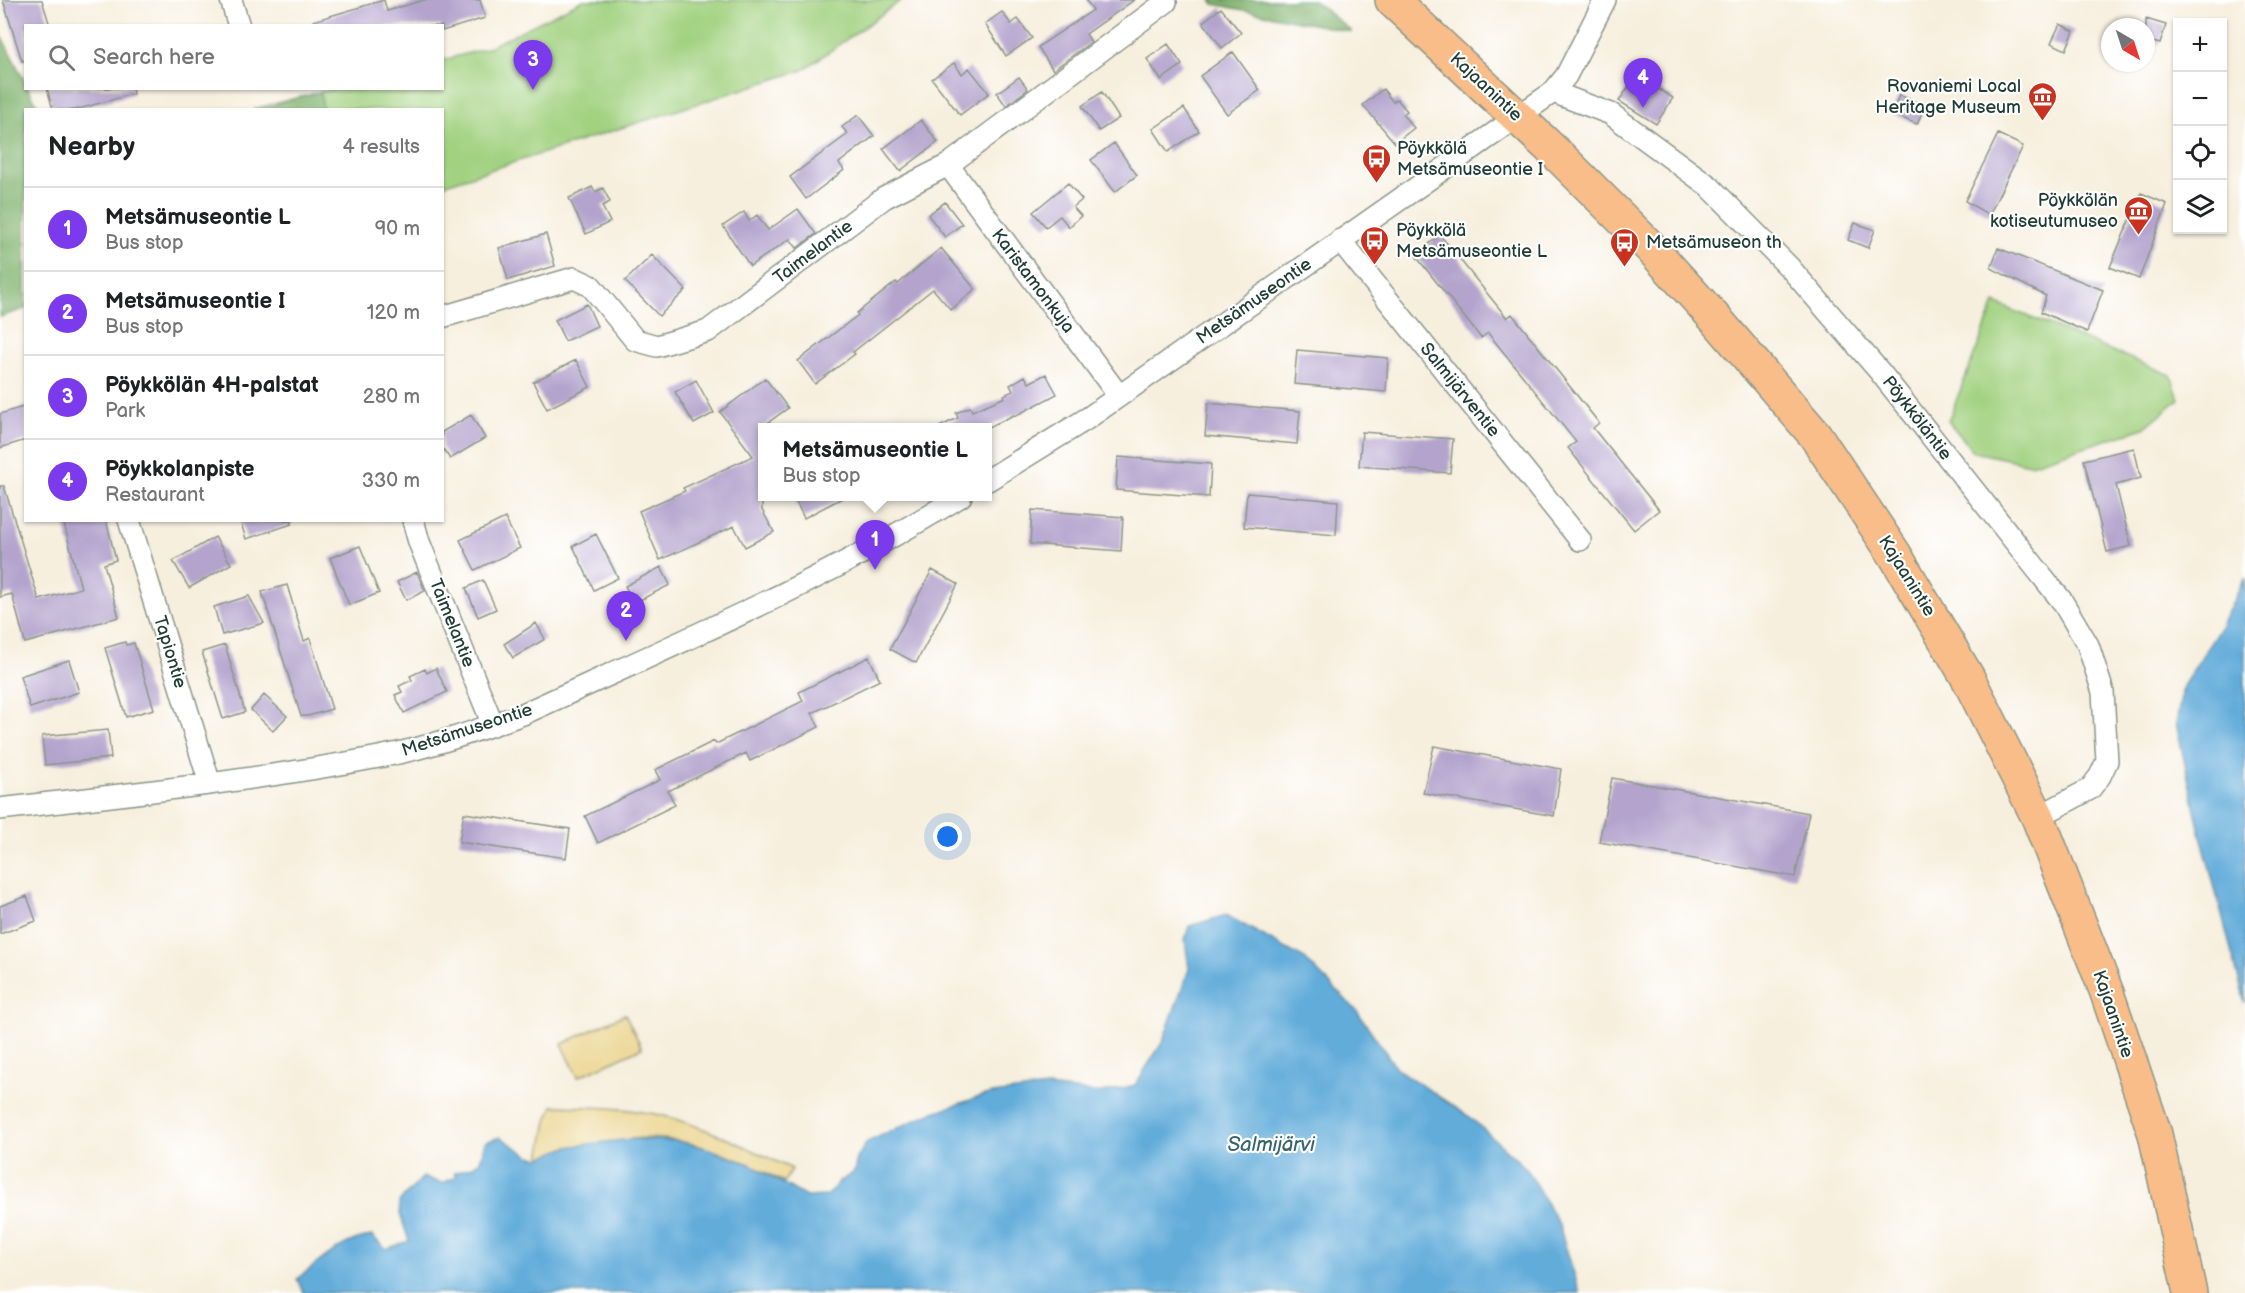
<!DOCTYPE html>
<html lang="en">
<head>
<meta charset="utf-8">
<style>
  :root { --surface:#fff; --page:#f2f2f2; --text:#202124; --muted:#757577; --line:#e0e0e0; --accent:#7c3aed }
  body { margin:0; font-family:"Balsamiq Sans",sans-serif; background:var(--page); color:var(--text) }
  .controls { position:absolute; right:18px; top:18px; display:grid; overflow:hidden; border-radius:0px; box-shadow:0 2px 4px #0004 }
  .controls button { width:54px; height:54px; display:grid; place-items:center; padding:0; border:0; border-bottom:2px solid var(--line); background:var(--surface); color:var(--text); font:30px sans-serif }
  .compass { position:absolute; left:2101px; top:18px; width:54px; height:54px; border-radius:50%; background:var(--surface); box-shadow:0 2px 4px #0004; rotate:141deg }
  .you { position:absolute; left:948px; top:837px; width:21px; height:21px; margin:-15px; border:4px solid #fff; border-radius:50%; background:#1a73e8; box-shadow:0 0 0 9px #1a73e833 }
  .badge { display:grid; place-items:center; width:39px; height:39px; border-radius:50%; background:var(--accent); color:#fff; font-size:20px; font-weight:700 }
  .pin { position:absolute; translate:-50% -50px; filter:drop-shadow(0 2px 3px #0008) }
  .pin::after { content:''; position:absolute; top:32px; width:21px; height:18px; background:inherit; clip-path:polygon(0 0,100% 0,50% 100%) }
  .popup { position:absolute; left:758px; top:423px; width:234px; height:78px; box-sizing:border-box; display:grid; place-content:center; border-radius:0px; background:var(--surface); filter:drop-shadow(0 2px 4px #0005); font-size:20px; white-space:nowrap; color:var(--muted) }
  .popup b { font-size:22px; color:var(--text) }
  .popup::after { content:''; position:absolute; left:50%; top:100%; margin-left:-12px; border:12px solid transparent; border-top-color:var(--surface) }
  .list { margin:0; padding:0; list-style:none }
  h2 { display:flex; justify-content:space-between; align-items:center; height:78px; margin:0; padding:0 24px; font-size:26px }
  h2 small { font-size:20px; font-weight:400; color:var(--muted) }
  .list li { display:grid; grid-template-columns:39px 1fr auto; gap:18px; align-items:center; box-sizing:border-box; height:84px; padding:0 24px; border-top:2px solid var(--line) }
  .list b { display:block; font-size:22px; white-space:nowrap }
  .list p { margin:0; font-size:20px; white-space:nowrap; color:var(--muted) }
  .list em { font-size:20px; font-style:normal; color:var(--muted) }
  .icon { flex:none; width:33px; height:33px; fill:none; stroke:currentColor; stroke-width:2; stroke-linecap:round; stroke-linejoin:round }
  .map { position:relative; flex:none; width:2245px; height:1293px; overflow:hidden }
  .search { position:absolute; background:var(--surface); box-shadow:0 2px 4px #0004; left:24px; top:24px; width:420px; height:66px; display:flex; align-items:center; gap:15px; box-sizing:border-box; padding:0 21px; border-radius:0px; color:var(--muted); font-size:22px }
  .panel { position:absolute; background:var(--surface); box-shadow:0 2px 4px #0004; left:24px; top:108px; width:420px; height:414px; border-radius:0px }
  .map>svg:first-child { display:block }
</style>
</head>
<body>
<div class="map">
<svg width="2245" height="1293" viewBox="0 0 2245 1293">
  <rect width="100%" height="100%" fill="#fff"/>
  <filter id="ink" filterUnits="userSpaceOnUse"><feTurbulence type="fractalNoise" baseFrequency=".0167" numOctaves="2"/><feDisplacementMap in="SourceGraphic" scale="12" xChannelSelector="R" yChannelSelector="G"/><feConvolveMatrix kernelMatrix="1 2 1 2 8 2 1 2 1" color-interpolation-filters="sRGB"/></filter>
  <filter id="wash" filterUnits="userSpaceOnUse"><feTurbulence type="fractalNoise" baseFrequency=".008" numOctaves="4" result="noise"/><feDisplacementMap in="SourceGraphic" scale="24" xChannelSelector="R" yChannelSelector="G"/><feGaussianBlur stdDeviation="1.35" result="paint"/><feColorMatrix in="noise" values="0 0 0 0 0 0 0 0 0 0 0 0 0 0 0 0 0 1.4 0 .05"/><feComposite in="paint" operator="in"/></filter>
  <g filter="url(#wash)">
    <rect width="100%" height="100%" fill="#f7efde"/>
    <path fill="#a2d180" stroke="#60875a" stroke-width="1.5" d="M583 0H902L803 70 443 185 442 110 323 109 320 92 334 89 442 88 443 60 487 48Z
      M1995 303 2171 375 2179 399 2144 428 2030 464 1974 452 1948 421Z"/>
    <path fill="#81b36e" stroke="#507851" stroke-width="1.5" d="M1211 0H1314L1352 32 1214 4Z
      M0 33 25 82 26 88 29 89 39 109 26 110 25 309 0 317Z
      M320 92 323 109H254Z"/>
    <path fill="#eeda9e" stroke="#868c69" stroke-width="1.5" d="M625 1014 642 1048 578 1077 562 1044Z
      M553 1106C591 1107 627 1107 664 1116 704 1126 754 1151 792 1169L784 1182C739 1158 683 1133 631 1139 601 1143 570 1152 540 1158L547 1121Z"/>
    <path fill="#62acda" stroke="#407487" stroke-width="1.5" d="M2245 578V1003L2199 828 2176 723 2183 686 2218 631Z
      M1226 915 1305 959 1357 1011 1397 1069 1470 1117 1527 1169 1559 1225 1580 1293H304L297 1279C320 1262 342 1239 372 1236L386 1249 409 1241 400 1214 399 1202 423 1177 443 1183 456 1177 454 1173 471 1167 480 1161 485 1142 500 1137 530 1156 540 1158 567 1147 595 1143 632 1139 678 1141 706 1148 750 1164 806 1197 826 1196 839 1182 854 1172 857 1158 867 1142 928 1114 985 1095 1046 1087 1102 1093 1135 1085 1162 1043 1189 969 1185 940 1189 926Z"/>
    <g id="blocks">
      <path fill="#b4a4cd" d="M3 0H42L50 26H26V60L22 61Z
        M384 0 387 11 424 0H480L485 18 442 31V26H314L313 21Z
        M1086 0H1134L1086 34 1091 42 1053 70 1038 47 1093 10Z
        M1221 8 1241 33 1222 48 1203 22Z
        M1002 12 1011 24 1018 19 1032 38 1006 56 985 24Z
        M2146 19 2166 25 2160 44 2146 40Z
        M2060 24 2074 31 2066 50 2051 43Z
        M1168 44 1182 65 1161 80 1147 59Z
        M1233 52 1260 90 1227 114 1200 76Z
        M954 63 962 74 969 68 989 93 960 115 932 79Z
        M1019 77 1028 89 1006 106 997 93Z
        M1643 79 1673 98 1656 124 1619 101 1629 86 1636 90Z
        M47 88H132L133 94 75 110H53Z
        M1383 89 1393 102 1397 99 1407 111 1403 115 1414 128 1395 143 1363 105Z
        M1102 92 1119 118 1099 131 1082 106Z
        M1899 95 1925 106 1917 124 1892 114Z
        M1184 108 1199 131 1168 152 1153 129Z
        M858 115 874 136 839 163 844 170 806 199 790 177 848 134 842 127Z
        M921 120 938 142 900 171 883 149Z
        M1998 134 2023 146 1989 215 1965 201Z
        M1114 143 1137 175 1115 192 1091 160Z
        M1068 183 1082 200 1073 207 1081 216 1069 227 1060 216 1046 227 1033 212Z
        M592 187 595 192 603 188 610 202 602 206 610 222 586 234 569 198Z
        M2141 193 2167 204 2139 279 2110 267Z
        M945 202 962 224 945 237 928 215Z
        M798 209 816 234 797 248 790 239 750 266 723 226 744 212 749 221 757 215 768 230Z
        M1855 223 1875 230 1868 248 1848 240Z
        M546 234 555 266 508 280 499 248Z
        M1440 235 1507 318 1512 314 1599 423 1593 428 1659 510 1634 530 1568 448 1576 442 1488 333 1481 338 1415 255Z
        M941 248 975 289 951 310 933 289 853 352 855 354 815 384 798 361 858 315 857 313 896 282 898 284Z
        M1998 248 2103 290 2087 332 2041 312 2046 296 1991 268Z
        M652 255 686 290 659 316 625 281Z
        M587 304 597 326 565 341 555 320Z
        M1297 350 1388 358 1386 392 1294 384Z
        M576 360 590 387 547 409 533 382Z
        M1046 374 1057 394 1015 416 1014 415 987 428H937L958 418 956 413 970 407 972 411 1005 397 1004 395 1013 391 1010 385 1025 376 1029 383Z
        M765 378 788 408 762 427V510L774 532 745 547 734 526 660 560 639 511 685 491 683 488 753 456 720 412Z
        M696 380 714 413 694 424 675 392Z
        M1208 403 1300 411 1297 444 1205 436Z
        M26 406V440L0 448V414Z
        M471 415 485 438 450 459 442 447V432Z
        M1362 432 1453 439 1450 473 1359 466Z
        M2134 448 2141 478 2116 485 2131 546 2107 552 2084 460Z
        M1118 457 1211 464 1209 497 1116 490Z
        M0 486H4L39 600 81 588 63 520H106L116 560 104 564 119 617 25 643 12 594 0 597Z
        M1247 493 1338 501 1336 535 1244 527Z
        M793 496H846L804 518Z
        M1032 510 1123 517 1121 551 1030 544Z
        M505 518 520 548 475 570 460 540Z
        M240 520H292V524L246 539Z
        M596 534 618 578 594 590 573 546Z
        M215 537 231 564 189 588 173 561Z
        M360 546 379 593 349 605 330 558Z
        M661 567 670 585 634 603 625 586Z
        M932 570 958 584 916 663 890 649Z
        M417 572 425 591 406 600 397 582Z
        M483 580 496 609 478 617 466 588Z
        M287 585 304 641 310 638 332 709 308 716H301L262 592Z
        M249 596 264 623 222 635 214 607Z
        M536 623 545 639 513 658 504 644Z
        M125 642 126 645 134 643 154 709 126 717 105 648Z
        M225 645 245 712 223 719 202 652Z
        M869 657 880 680 812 713 819 727 750 761 746 753 668 791 675 805 598 843 585 816 660 780 655 770 714 741 716 744 803 701 799 692Z
        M69 660 79 692 30 708 20 676Z
        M436 668 447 692 404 713 395 695 402 692 399 686 412 680 410 676 425 669 427 673Z
        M264 695 287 716 273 731 251 710Z
        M108 730 111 758 45 765 42 736Z
        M1434 746 1561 769 1554 816 1423 793Z
        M1612 778 1809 813 1795 877 1599 842Z
        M464 813 570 829 566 858 459 842Z
        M27 896 36 921 0 934V906Z"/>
    </g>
  </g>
  <g filter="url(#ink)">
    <use href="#blocks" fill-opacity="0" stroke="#8b9689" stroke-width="1.5"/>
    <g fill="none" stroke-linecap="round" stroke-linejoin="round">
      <defs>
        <path id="minor" d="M231 0 239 26
          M1553 92 1611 114 1709 186 1790 268 1880 372 2062 601 2088 645 2103 692 2107 761 2100 776 2090 789 2038 817
          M948 165 1119 396
          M1340 240 1580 540
          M442 317 574 278 591 286 635 340 657 346 708 331 884 198 948 165 1166 2
          M988 480 1088 418 1553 92 1566 76 1605 0
          M129 520 210 784
          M413 520 419 542 493 725
          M0 809C127 794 254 781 379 757 428 748 476 731 523 714 671 646 823 582 961 496"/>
        <path id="primary" d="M1392 0 1560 157 1651 248 1720 324 1815 435 1895 555 1968 678 2038 817 2107 993 2155 1134 2190 1293"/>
      </defs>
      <use href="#minor" stroke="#8b9689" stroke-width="24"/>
      <use href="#primary" stroke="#8b9689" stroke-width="36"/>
      <use href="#minor" stroke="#fff" stroke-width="21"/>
      <use href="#primary" stroke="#f8bd88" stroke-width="33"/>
    </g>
  </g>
  <defs>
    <symbol id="museum-pin" viewBox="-11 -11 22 30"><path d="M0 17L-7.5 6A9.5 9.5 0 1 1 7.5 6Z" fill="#c8321e" stroke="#fff"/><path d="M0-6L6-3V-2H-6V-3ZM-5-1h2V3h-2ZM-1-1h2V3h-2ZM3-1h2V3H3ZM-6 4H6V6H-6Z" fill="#fff"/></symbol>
    <symbol id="bus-pin" viewBox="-11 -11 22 30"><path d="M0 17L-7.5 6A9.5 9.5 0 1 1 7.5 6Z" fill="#c8321e" stroke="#fff"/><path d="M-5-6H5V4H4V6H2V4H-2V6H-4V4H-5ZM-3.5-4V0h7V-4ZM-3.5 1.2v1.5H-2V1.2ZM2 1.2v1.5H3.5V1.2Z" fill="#fff"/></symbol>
  </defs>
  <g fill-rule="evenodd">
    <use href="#museum-pin" x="2026" y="80" width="33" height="45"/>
    <use href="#bus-pin" x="1360" y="142" width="33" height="45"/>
    <use href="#museum-pin" x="2122" y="194" width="33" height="45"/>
    <use href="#bus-pin" x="1358" y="224" width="33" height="45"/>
    <use href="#bus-pin" x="1608" y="226" width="33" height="45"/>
  </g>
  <g text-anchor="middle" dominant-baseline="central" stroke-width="4.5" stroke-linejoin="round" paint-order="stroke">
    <g font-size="18" fill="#1f3d34" stroke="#fff" text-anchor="start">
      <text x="2021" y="86" text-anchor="end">Rovaniemi Local<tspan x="2021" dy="21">Heritage Museum</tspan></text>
      <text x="1397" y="148">Pöykkölä<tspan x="1397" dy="21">Metsämuseontie I</tspan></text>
      <text x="2118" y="200" text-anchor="end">Pöykkölän<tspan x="2118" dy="21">kotiseutumuseo</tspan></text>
      <text x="1396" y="230">Pöykkölä<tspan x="1396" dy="21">Metsämuseontie L</tspan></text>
      <text x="1646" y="242">Metsämuseon th</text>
    </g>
    <g font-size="18" fill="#1f3d34" stroke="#fff">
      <text transform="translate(1486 87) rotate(43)">Kajaanintie</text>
      <text transform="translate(813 252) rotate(-37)">Taimelantie</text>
      <text transform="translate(1033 281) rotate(53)">Karistamonkuja</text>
      <text transform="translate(1254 301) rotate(-35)">Metsämuseontie</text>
      <text transform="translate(1460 390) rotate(51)">Salmijärventie</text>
      <text transform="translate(1917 418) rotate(52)">Pöykköläntie</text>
      <text transform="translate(1907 576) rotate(58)">Kajaanintie</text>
      <text transform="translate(452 623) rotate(68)">Taimelantie</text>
      <text transform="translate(170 652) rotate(73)">Tapiontie</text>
      <text transform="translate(467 730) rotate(-18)">Metsämuseontie</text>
      <text transform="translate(2113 1014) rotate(71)">Kajaanintie</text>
    </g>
    <g font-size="20" font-style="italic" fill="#36646e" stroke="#fff">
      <text x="1271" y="1145">Salmijärvi</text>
    </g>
  </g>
</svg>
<div class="controls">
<button>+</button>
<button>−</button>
<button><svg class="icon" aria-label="locate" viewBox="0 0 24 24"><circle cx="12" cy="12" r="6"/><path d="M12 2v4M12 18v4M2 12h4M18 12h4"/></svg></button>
<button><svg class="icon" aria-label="layers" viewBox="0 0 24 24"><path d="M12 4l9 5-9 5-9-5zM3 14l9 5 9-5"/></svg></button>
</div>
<svg class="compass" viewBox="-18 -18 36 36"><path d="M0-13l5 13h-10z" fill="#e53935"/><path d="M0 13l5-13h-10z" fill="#757577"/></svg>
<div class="you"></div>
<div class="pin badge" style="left:875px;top:570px">1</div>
<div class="popup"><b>Metsämuseontie L</b>Bus stop</div>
<div class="pin badge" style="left:626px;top:641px">2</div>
<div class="pin badge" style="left:533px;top:90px">3</div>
<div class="pin badge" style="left:1643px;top:108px">4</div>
<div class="search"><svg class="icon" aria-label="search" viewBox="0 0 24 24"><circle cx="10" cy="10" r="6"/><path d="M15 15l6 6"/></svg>Search here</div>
<section class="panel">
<h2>Nearby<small>4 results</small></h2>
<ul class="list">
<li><span class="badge">1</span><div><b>Metsämuseontie L</b><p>Bus stop</p></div><em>90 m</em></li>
<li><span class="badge">2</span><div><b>Metsämuseontie I</b><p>Bus stop</p></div><em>120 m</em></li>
<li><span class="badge">3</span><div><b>Pöykkölän 4H-palstat</b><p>Park</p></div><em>280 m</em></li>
<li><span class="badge">4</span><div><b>Pöykkolanpiste</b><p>Restaurant</p></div><em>330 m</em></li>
</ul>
</section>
</div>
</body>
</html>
